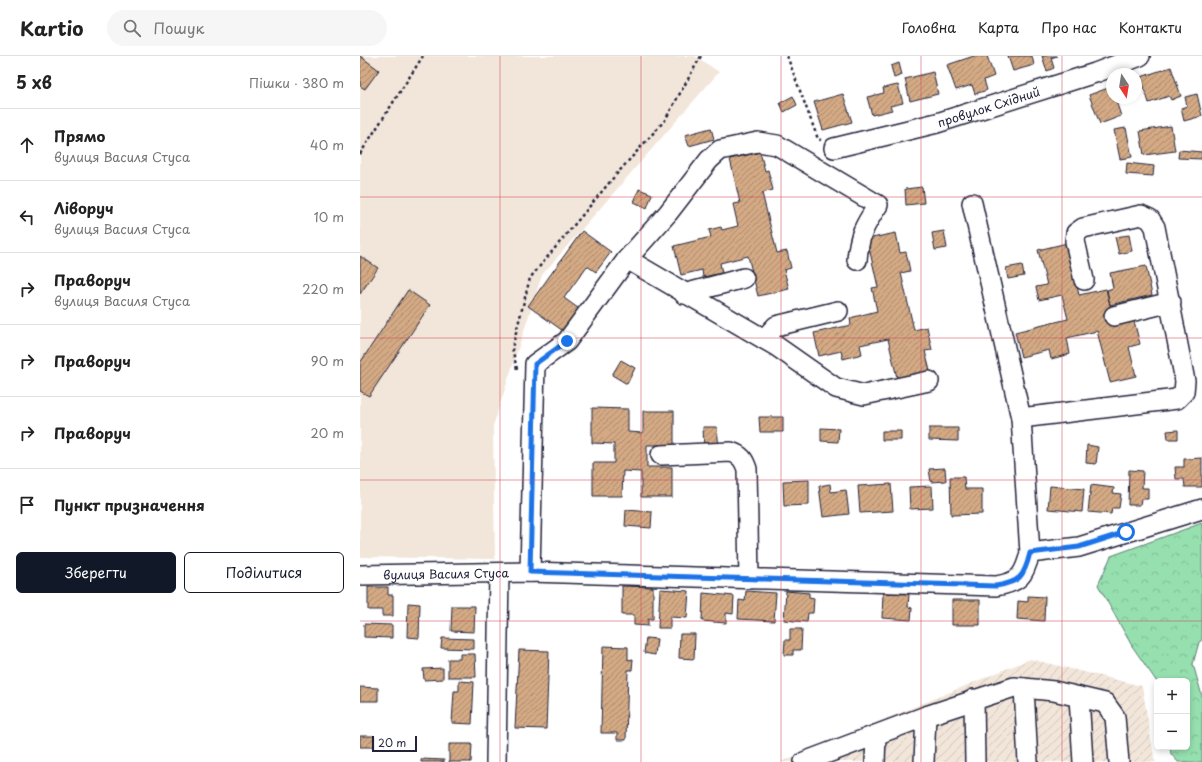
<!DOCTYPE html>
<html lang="uk">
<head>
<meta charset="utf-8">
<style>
  :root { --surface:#fff; --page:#f6f6f6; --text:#222; --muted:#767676; --line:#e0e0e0; --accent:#111827 }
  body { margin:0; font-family:"Playpen Sans",sans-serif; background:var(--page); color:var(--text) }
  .controls { position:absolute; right:12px; bottom:12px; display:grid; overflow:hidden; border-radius:6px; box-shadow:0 2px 6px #0003 }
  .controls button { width:36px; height:36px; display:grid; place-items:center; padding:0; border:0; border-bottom:1px solid var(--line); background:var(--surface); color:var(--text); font:20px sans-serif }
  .compass { position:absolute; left:746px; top:12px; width:36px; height:36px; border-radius:50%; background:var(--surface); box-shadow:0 2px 6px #0003; rotate:168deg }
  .scale { position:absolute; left:12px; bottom:10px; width:45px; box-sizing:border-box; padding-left:4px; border:2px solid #22223b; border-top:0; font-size:11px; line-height:14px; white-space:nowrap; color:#22223b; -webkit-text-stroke:3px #fff; paint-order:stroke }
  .stop { position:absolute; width:12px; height:12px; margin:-9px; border:3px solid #1a73e8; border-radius:50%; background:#fff }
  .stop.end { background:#1a73e8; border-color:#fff; box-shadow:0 1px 4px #0008 }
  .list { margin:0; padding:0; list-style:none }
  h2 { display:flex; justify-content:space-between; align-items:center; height:52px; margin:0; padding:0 16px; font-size:17px }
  h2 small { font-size:13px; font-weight:400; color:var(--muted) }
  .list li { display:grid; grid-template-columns:26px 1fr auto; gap:12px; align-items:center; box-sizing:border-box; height:72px; padding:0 16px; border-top:1px solid var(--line) }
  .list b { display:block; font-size:15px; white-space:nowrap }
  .list p { margin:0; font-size:13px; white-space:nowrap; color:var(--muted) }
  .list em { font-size:13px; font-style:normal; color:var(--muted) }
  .actions { display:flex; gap:8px; padding:12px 16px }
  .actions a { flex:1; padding:9px 0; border:1px solid var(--accent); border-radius:6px; text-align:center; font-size:14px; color:var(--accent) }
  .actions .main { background:var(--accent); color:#fff }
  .icon { flex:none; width:22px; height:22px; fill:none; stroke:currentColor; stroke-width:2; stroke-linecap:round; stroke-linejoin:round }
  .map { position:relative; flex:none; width:842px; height:706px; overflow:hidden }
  header { display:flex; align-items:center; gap:24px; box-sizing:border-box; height:56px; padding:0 20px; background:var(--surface); border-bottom:1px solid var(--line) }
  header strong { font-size:19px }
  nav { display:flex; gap:22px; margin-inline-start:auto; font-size:14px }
  .search { width:280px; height:36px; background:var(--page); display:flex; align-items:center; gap:10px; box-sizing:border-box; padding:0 14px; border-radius:22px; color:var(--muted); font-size:15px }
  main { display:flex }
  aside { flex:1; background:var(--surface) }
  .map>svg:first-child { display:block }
</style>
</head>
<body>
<header>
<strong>Kartio</strong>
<div class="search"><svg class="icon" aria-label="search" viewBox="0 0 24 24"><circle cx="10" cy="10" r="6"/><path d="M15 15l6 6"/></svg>Пошук</div>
<nav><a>Головна</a><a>Карта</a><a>Про нас</a><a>Контакти</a></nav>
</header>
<main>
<aside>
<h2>5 хв<small>Пішки · 380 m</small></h2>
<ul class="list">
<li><svg class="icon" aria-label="ahead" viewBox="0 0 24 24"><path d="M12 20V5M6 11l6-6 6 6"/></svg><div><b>Прямо</b><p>вулиця Василя Стуса</p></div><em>40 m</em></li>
<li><svg class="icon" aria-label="left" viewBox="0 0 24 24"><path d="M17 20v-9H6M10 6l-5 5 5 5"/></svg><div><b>Ліворуч</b><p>вулиця Василя Стуса</p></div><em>10 m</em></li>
<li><svg class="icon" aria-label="right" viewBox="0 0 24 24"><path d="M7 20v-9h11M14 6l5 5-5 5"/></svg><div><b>Праворуч</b><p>вулиця Василя Стуса</p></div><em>220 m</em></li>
<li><svg class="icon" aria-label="right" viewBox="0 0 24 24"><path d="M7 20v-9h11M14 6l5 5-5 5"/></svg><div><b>Праворуч</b></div><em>90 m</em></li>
<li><svg class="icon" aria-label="right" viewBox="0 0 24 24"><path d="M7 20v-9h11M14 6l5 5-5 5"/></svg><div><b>Праворуч</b></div><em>20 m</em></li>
<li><svg class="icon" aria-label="arrive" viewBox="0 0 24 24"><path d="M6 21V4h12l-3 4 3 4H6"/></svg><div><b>Пункт призначення</b></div></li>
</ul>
<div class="actions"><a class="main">Зберегти</a><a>Поділитися</a></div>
</aside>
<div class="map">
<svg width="842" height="706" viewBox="0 0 842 706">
  <defs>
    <pattern id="industrial-furrows" width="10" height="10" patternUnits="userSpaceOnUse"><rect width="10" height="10" fill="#f2e6da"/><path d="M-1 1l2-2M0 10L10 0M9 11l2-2" fill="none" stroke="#cfc5bc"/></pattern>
    <pattern id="forest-crowns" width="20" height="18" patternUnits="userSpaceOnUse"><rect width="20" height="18" fill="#96dfae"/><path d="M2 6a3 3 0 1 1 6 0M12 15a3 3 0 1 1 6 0" fill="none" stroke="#81bf97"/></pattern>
    <pattern id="building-hatch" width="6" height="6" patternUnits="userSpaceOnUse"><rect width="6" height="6" fill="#d3aa84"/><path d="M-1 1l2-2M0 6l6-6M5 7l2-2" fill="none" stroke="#ab8a6d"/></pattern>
  </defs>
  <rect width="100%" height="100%" fill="#fff"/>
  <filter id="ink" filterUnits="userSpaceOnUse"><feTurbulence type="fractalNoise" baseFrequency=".025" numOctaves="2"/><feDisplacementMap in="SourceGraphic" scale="8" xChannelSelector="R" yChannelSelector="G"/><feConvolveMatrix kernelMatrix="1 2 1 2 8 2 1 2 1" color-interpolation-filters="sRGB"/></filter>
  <g filter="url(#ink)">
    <path fill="#f2e6da" d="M0 0H335L359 16 182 219 133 370 135 503 0 501Z"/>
    <path fill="url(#industrial-furrows)" d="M670 603 782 630 795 706H421Z"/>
    <path fill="url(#forest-crowns)" stroke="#5c8074" d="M842 467V584L839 586 833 608 842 640V706H818L811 698 810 691H827V625L797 626 772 590 738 529 751 500Z"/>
    <path fill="url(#building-hatch)" stroke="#22223b" d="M0 0 19 14 5 33 0 30Z
      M614 0H627L634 20 624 24 627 34 615 38 612 29 596 34 587 9Z
      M648 0H672L674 9 653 15Z
      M682 0H697L691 2 694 12 687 15Z
      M539 7 542 19 534 22 531 10Z
      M811 11 821 40 811 44 809 40 789 47 781 21Z
      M573 16 578 38 550 45 545 23Z
      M538 29 543 47 530 50 532 54 512 59 507 41 524 37 523 32Z
      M751 31 752 42H755L761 60 740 68 729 39Z
      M483 38 492 66 463 74 454 46Z
      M837 38 842 60 824 65 821 52 827 50 825 41Z
      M433 40 437 49 424 56 420 47Z
      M811 70 815 95 784 99 780 75Z
      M351 72 354 83 329 90 325 79Z
      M766 72 772 101 760 103 754 74Z
      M819 94 842 96V103L818 102Z
      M400 96 405 115 408 114 413 134 402 137 417 197 427 195 431 212 424 214 429 233 398 240 388 200 360 207 362 217 343 221 342 214 321 219 314 190 351 181 349 174 361 171 362 174 378 170 373 148 380 147 370 103Z
      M767 107 794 110 793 120 766 118Z
      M562 131 564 147 546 149 545 133Z
      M279 133 292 138 287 152 274 146Z
      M222 175 251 196 236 216 227 210 204 242 222 255 206 277 168 250Z
      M584 175 587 192 575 194 572 177Z
      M536 177 540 197 546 196 550 215 541 217 554 274 567 271 572 294 565 295 570 315 537 322 528 283 500 289 502 298 483 303 481 295 459 300 454 277 491 269 490 262 517 255 512 232 518 231 507 183Z
      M769 179 772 195 759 198 755 181Z
      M707 187 719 239 746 233 755 269 774 265 780 288 769 291 776 320 750 326 737 275 707 282 710 298 691 303 689 294 661 301 655 276 708 263 702 239 679 244 676 231 687 229 678 194Z
      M0 200 18 212 0 238Z
      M662 209 664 220 648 223 646 212Z
      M786 210 792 239 750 249 747 234 753 232 750 217Z
      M48 234 70 249 9 340 0 335V307Z
      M261 304 275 312 267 328 252 319Z
      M232 352 268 353V376L283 377V355H314V389H287V411H312V441H281V416L263 415 262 440H233V407H254V388L232 387Z
      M399 361H423V376H400Z
      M343 371H357L359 393 344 394Z
      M461 372 479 373 478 386 461 385Z
      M569 372H598V385L569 384Z
      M818 374V383H808L807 375Z
      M522 375H541V384H522Z
      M727 389 738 391 736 408 726 407Z
      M842 402V431H825L824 423H816L815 411H824V403Z
      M585 412 586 425 571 426 569 413Z
      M769 414 783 415 782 432H788V443H781L780 449H768Z
      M590 421H604L605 433H622V458L591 459Z
      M449 424V449L424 450 423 425Z
      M470 428 471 436 486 434 489 458 463 461 459 430Z
      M531 428 533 455 500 457 498 430Z
      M731 429 754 432 753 437 761 438 759 452H752L751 458 728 456Z
      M572 430 573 452 550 453 549 431Z
      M690 430 724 433 722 456 688 453Z
      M266 454 292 456 291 472 265 470Z
      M262 530 293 531V563H288V570L274 569V559H262Z
      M8 531H28V539H33V560H22V554H8Z
      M300 533 329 535 327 562 310 561V572H298Z
      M386 535 416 537 414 565 378 563 379 544 385 545Z
      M426 535 449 537V541L454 542 453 557H448L447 566 424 564Z
      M343 537 374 540 373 558 366 557V567L342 565Z
      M523 537 549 538 548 551 552 552 551 564 522 562Z
      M668 540 685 541 684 565 657 563 658 545 668 546Z
      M592 544H620V569H592Z
      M48 547 60 548 59 582 47 581Z
      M92 550H115L114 576 91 575Z
      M4 568 32 569V582L4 581Z
      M430 573H442L441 594H433V599H424L425 584H430Z
      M320 578H335L334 603 319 602Z
      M82 582 114 583V593L81 592Z
      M286 582 297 583 295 599 284 597Z
      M243 590 268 591V604L273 603 272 614H268L266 684H257V677H241Z
      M159 594 189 595 186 673 155 672Z
      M100 598H115L116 621H88V603H100Z
      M83 612V623L64 624 63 613Z
      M99 625 114 626 112 668 92 667 94 635H99Z
      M0 631 18 632V645H0Z
      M0 680H14V691H0Z
      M89 688H112L111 706H89Z
      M61 703 84 704V706H61Z"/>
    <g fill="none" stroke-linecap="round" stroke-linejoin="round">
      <defs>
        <g id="minor">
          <path id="s1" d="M474 92 577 67 735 17 780 0"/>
          <path d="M612 147 661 362 670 497"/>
          <path d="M267 203 416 290 476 332 504 339 569 325"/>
          <path d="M324 238 384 222"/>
          <path d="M754 260 811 246"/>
          <path d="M404 283 416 270 478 255"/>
          <path d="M661 362 817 343 824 336 825 325 795 171 790 163 781 159 723 172 716 177 715 185 724 224"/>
          <path d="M301 399 371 396C381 399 384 404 387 413L389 523"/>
          <path d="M170 516 175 308 207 285 267 203 308 157 349 104 360 94 398 86 417 89 518 149C504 170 499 179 497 204"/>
          <path id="s2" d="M0 519 170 516 636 530C660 526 664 520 670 497L719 491 842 453"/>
          <path d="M664 632 668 706"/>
          <path d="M719 641 723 706"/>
          <path d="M614 643 615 706"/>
          <path d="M136 706 139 517"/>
          <path d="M444 706 566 660 654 631 694 635 745 647 755 661 759 706"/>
          <path d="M515 706 516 679"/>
          <path d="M564 706 566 660"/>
        </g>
      </defs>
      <use href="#minor" stroke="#22223b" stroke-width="22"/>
      <path stroke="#22223b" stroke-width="2.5" stroke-dasharray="3 3" stroke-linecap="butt" d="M427 0 458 83 461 84
        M0 98 63 0
        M157 313 152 292 170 222 254 121 305 64 341 0"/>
      <use href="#minor" stroke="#fff" stroke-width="19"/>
    </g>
  </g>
  <g fill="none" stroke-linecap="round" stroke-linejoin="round" filter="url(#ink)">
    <path stroke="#1a73e8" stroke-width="5" d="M207 285 175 308 170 516 636 530C660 526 664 521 670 497L719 491 766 476"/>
  </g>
  <path fill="none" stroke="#d1495b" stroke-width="1" stroke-opacity="0.55" d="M140 0V706M281 0V706M421 0V706M561 0V706M702 0V706M0 141H842M0 282H842M0 424H842M0 565H842"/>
  <g text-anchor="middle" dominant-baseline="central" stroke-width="4" stroke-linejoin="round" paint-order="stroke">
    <g font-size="12" fill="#22223b" stroke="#fff">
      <text stroke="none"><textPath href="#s1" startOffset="160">провулок Східний</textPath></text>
      <text stroke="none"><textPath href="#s2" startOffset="86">вулиця Василя Стуса</textPath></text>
    </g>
  </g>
</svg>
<div class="controls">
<button>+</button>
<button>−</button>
</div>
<svg class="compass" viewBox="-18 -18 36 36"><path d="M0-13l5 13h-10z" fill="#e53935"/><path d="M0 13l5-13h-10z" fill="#767676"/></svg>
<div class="scale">20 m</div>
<div class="stop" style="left:766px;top:476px"></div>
<div class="stop end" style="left:207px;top:285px"></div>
</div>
</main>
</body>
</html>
